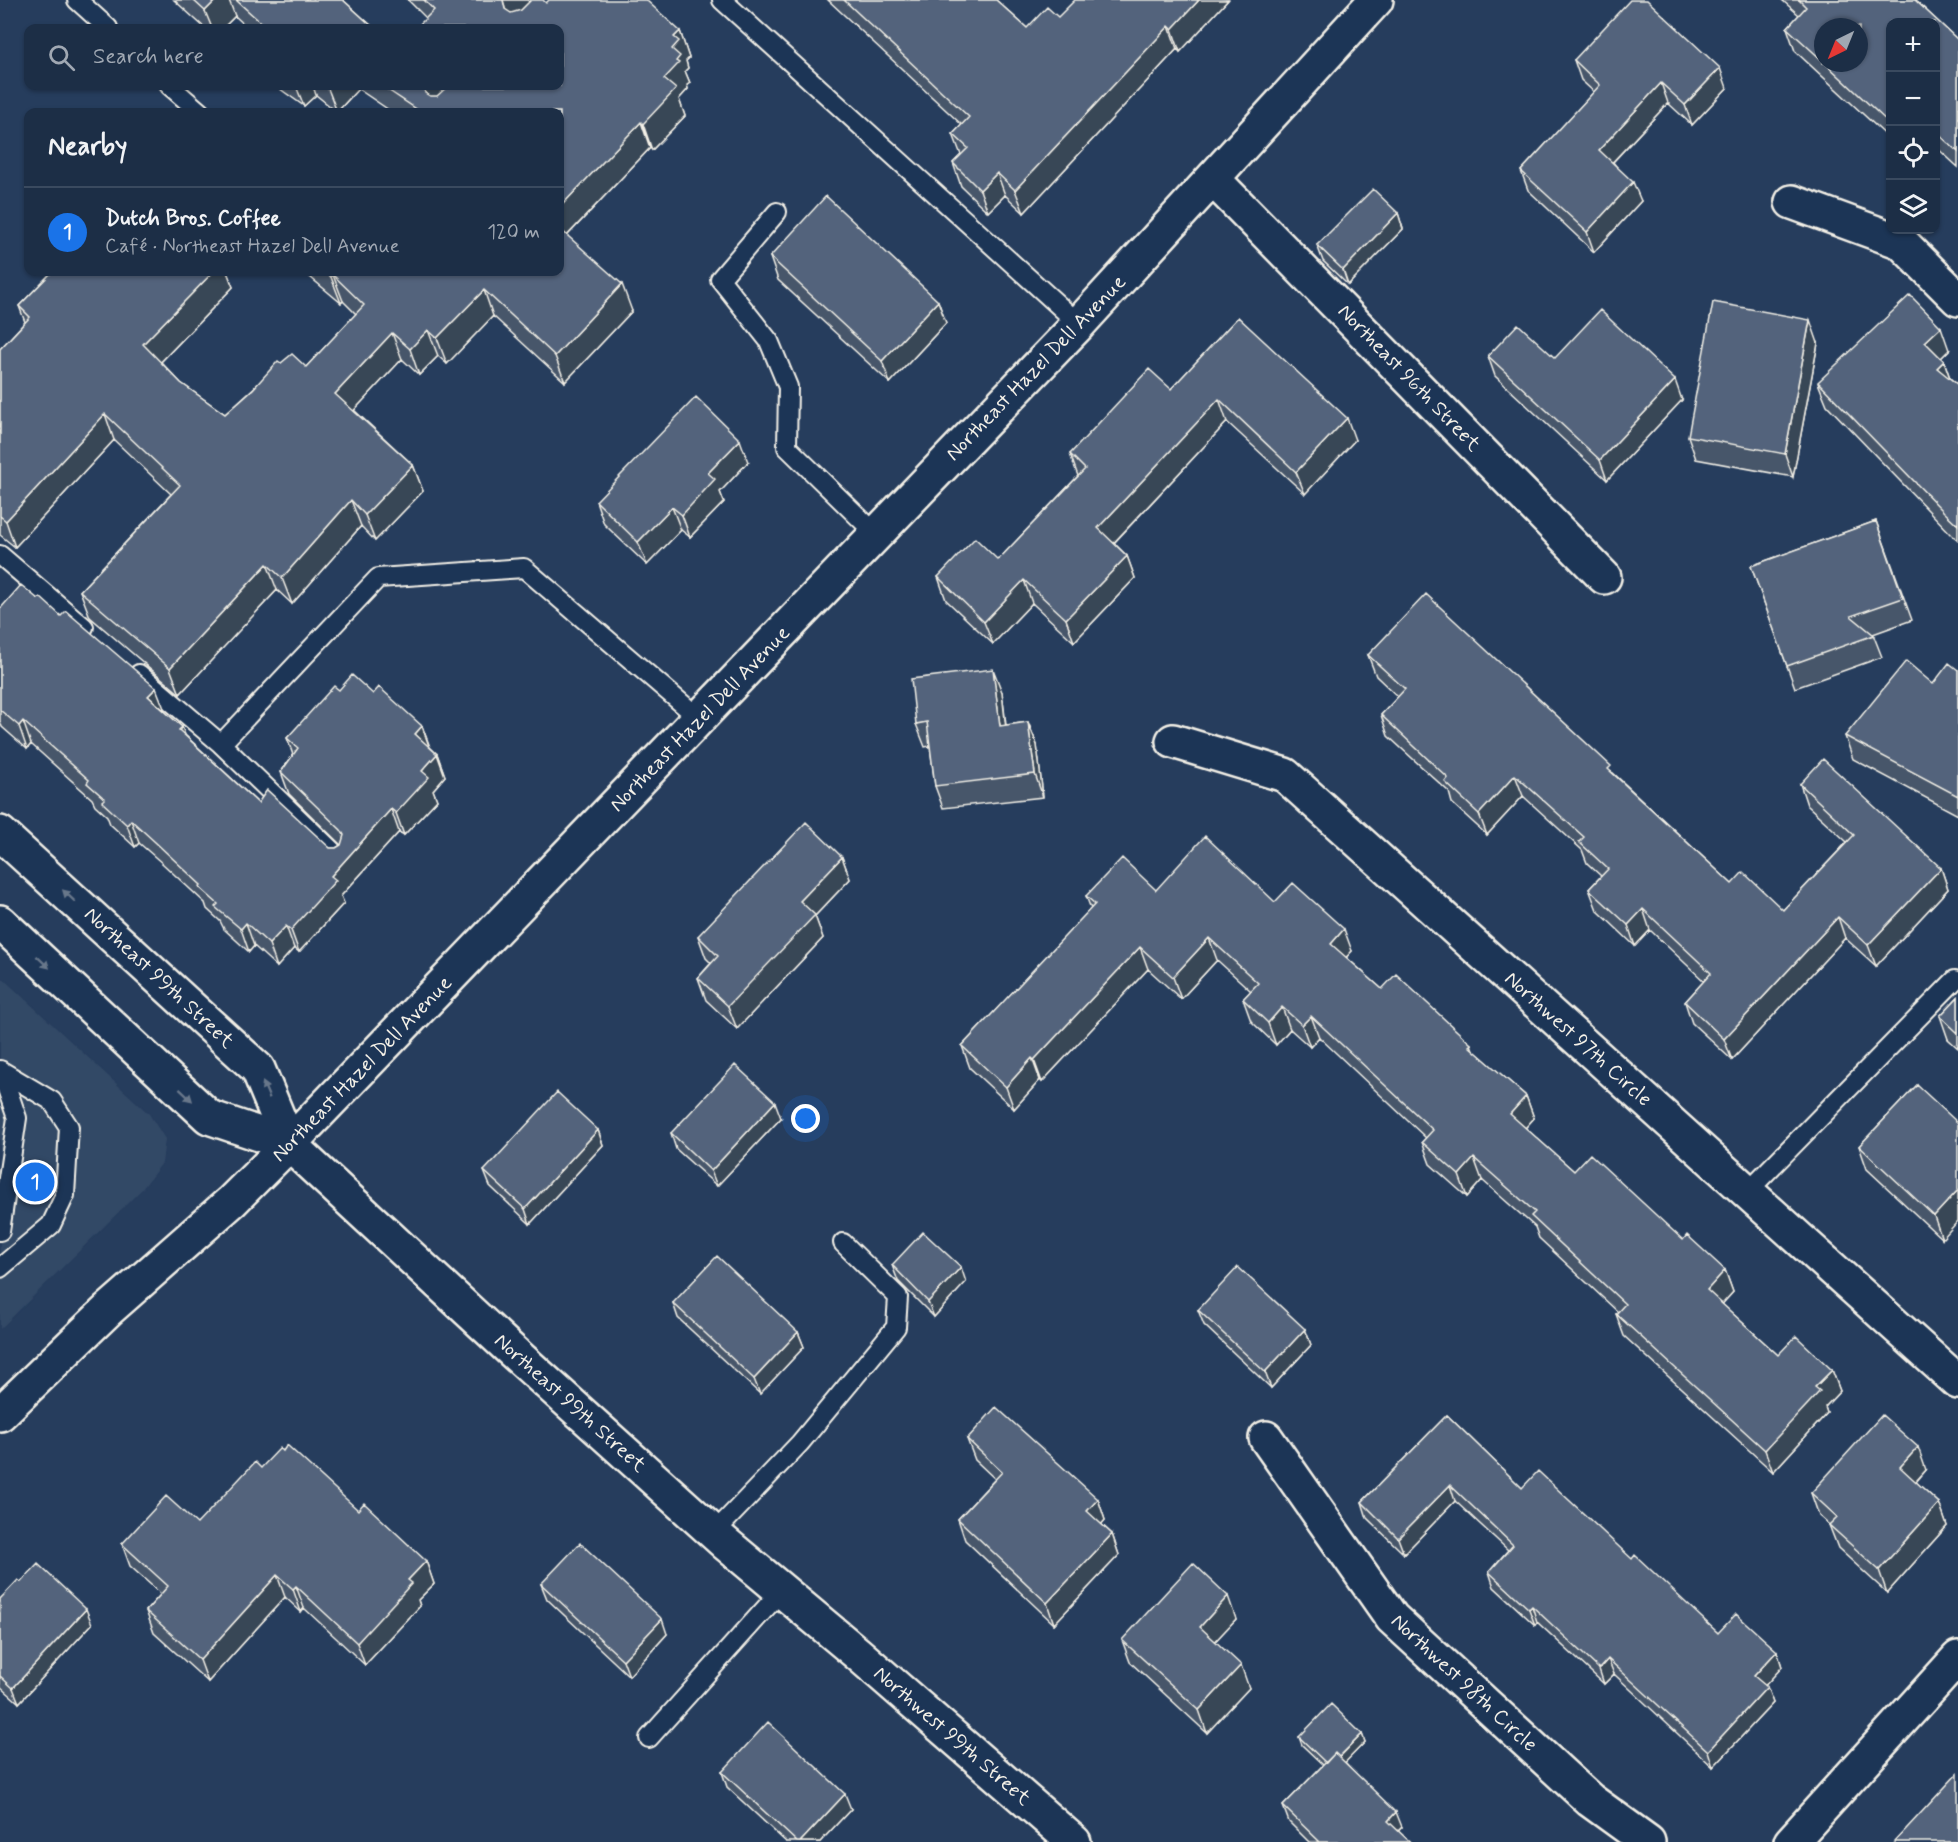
<!DOCTYPE html>
<html lang="en">
<head>
<meta charset="utf-8">
<style>
  :root { --surface:#1c2e46; --page:#293a51; --text:#f1f3f6; --muted:#a0a8b3; --line:#3a4a5f; --accent:#1a73e8 }
  body { margin:0; font-family:Mynerve,sans-serif; background:var(--page); color:var(--text) }
  .controls { position:absolute; right:18px; top:18px; display:grid; overflow:hidden; border-radius:12px; box-shadow:0 2px 4px #0004 }
  .controls button { width:54px; height:54px; display:grid; place-items:center; padding:0; border:0; border-bottom:2px solid var(--line); background:var(--surface); color:var(--text); font:30px sans-serif }
  .compass { position:absolute; left:1814px; top:18px; width:54px; height:54px; border-radius:50%; background:var(--surface); box-shadow:0 2px 4px #0004; rotate:223deg }
  .you { position:absolute; left:806px; top:1119px; width:21px; height:21px; margin:-15px; border:4px solid #fff; border-radius:50%; background:#1a73e8; box-shadow:0 0 0 9px #1a73e833 }
  .badge { display:grid; place-items:center; width:39px; height:39px; border-radius:50%; background:var(--accent); color:#fff; font-size:20px; font-weight:700 }
  .pin { position:absolute; translate:-50% -50%; border:3px solid #fff; box-shadow:0 2px 6px #0006 }
  .list { margin:0; padding:0; list-style:none }
  h2 { display:flex; justify-content:space-between; align-items:center; height:78px; margin:0; padding:0 24px; font-size:26px }
  h2 small { font-size:20px; font-weight:400; color:var(--muted) }
  .list li { display:grid; grid-template-columns:39px 1fr auto; gap:18px; align-items:center; box-sizing:border-box; height:90px; padding:0 24px; border-top:2px solid var(--line) }
  .list b { display:block; font-size:22px; white-space:nowrap }
  .list p { margin:0; font-size:20px; white-space:nowrap; color:var(--muted) }
  .list em { font-size:20px; font-style:normal; color:var(--muted) }
  .icon { flex:none; width:33px; height:33px; fill:none; stroke:currentColor; stroke-width:2; stroke-linecap:round; stroke-linejoin:round }
  .map { position:relative; flex:none; width:1958px; height:1842px; overflow:hidden }
  .search { position:absolute; background:var(--surface); box-shadow:0 2px 4px #0004; left:24px; top:24px; width:540px; height:66px; display:flex; align-items:center; gap:15px; box-sizing:border-box; padding:0 21px; border-radius:12px; color:var(--muted); font-size:22px }
  .panel { position:absolute; background:var(--surface); box-shadow:0 2px 4px #0004; left:24px; top:108px; width:540px; height:168px; border-radius:12px }
  .map>svg:first-child { display:block }
</style>
</head>
<body>
<div class="map">
<svg width="1958" height="1842" viewBox="0 0 1958 1842">
  <rect width="100%" height="100%" fill="#263d5d"/>
  <filter id="ink" filterUnits="userSpaceOnUse"><feTurbulence type="fractalNoise" baseFrequency=".0167" numOctaves="2"/><feDisplacementMap in="SourceGraphic" scale="12" xChannelSelector="R" yChannelSelector="G"/><feConvolveMatrix kernelMatrix="1 2 1 2 8 2 1 2 1" color-interpolation-filters="sRGB"/></filter>
  <g filter="url(#ink)">
    <path fill="#334966" d="M0 976 149 1114 165 1139 162 1163 142 1189 0 1329Z"/>
    <g fill="none" stroke-linecap="round" stroke-linejoin="round">
      <defs>
        <path id="service" d="M77 0 108 28
          M722 0 1079 324
          M170 86 200 112
          M777 212 720 279 769 341 788 387 787 447 876 534
          M0 555 84 627
          M139 674 221 744 378 578 524 568 700 719
          M221 744 332 851
          M0 1070 52 1101 69 1127 65 1195 51 1225 0 1268
          M1747 1192 1955 980
          M0 1231 17 1118 1 1071
          M714 1533 800 1443 896 1327 898 1297 843 1243
          M649 1738 782 1590"/>
        <path id="minor" d="M1213 179 1604 577
          M1792 202 1901 242 1958 299
          M1173 741 1285 775 1958 1382
          M1266 1438 1392 1618 1590 1800 1648 1842
          M1791 1842 1958 1658"/>
        <path id="tertiary" d="M0 1414 108 1310 232 1201 289 1144"/>
        <path id="secondary" d="M0 833 258 1069 289 1144
          M0 922 209 1117 289 1144 511 1350 725 1543 858 1654 1074 1842
          M289 1144 1079 324 1376 0"/>
      </defs>
      <use href="#service" stroke="#f4f1e8" stroke-width="22"/>
      <use href="#minor" stroke="#f4f1e8" stroke-width="38"/>
      <use href="#tertiary" stroke="#f4f1e8" stroke-width="38"/>
      <use href="#secondary" stroke="#f4f1e8" stroke-width="38"/>
      <use href="#service" stroke="#1d3557" stroke-width="18"/>
      <use href="#minor" stroke="#1d3557" stroke-width="33"/>
      <use href="#tertiary" stroke="#1d3557" stroke-width="33"/>
      <use href="#secondary" stroke="#1d3557" stroke-width="33"/>
    </g>
    <path fill="#47566a" stroke="#f4f1e8" stroke-width="1.5" fill-rule="evenodd" d="M174 0H343L374 28H248L235 16 223 28H205Z
      M408 0H528L529 2 546 3 680 31 689 58 686 61 688 68 685 71 690 83 687 85 688 89 679 99 685 116 652 150 650 148 567 236 632 311 565 382 493 316 447 364 438 356 419 375 402 359 354 410 413 465 423 491 375 541 361 526 292 604 277 590 180 694 90 617 80 591 171 494 114 440 15 547 0 535V349L25 322 19 306 52 272H227L233 287 161 362 181 383 225 414 281 363 306 367 356 314 343 301 341 303 304 272H560V112H392L358 89 337 112 316 95 304 106 276 86H560L426 18Z
      M828 0H996L1027 28 1058 17 1228 0 1180 52 1177 49 1024 213 1005 195 988 212 961 186 953 163 961 155 953 134 962 125Z
      M1782 0H1917L1916 1 1958 40V167L1935 146V22H1890V139L1795 51 1787 28 1799 15ZM1823 27 1859 63H1823Z
      M1574 60 1727 88 1692 125 1668 103 1613 162 1641 201 1594 252 1528 190 1521 171 1594 92 1581 80Z
      M1398 213 1403 229 1348 285 1323 261 1317 245Z
      M770 257 938 301 946 323 890 383 778 280Z
      M1238 317 1355 440 1305 494 1227 422 1114 543 1127 556 1135 578 1074 642 1032 603 993 644 946 600 938 577 998 560 1078 476 1070 454 1171 389Z
      M1818 343 1793 477 1696 459 1688 436Z
      M1949 350 1941 358 1944 361 1950 378 1958 385V540L1952 535 1827 405 1818 383Z
      M1488 356 1682 400 1607 480 1495 376Z
      M748 462 720 492 724 502 690 537 681 530 647 565 604 524 596 501Z
      M1876 521 1912 620 1873 634 1882 657 1795 688 1751 566Z
      M0 609 164 711 182 727 185 735 258 803 330 848H336L341 845 289 794 281 772 293 755 287 738 339 690 373 694 422 726 430 747 437 754 445 776 433 790 437 800 404 835 399 832 341 896 344 903 299 952 294 948 277 967 254 946 249 952 224 929 220 921 207 909 205 903 163 864 139 843 135 847 110 824 107 816 95 805 92 799 31 744 27 749 2 727 0 721Z
      M1368 655 1613 773 1732 884 1783 910 1847 842 1807 805 1800 784 1941 868 1948 889 1876 966 1845 938 1732 1060 1692 1023 1685 1002 1704 981 1650 930 1635 946 1597 910 1589 889 1601 876 1587 863 1582 850 1523 796 1487 835 1452 803 1449 792 1388 736 1381 715 1398 697 1376 676Z
      M1958 670V815L1853 759 1845 736 1933 684Z
      M1002 692 1006 725 1028 722 1037 745 1043 797 943 808 935 786 930 746 925 747 916 724Z
      M842 857 850 879 815 916 823 938 737 1029 706 1000 698 978 711 963 706 958 698 936Z
      M1156 890 1275 902 1352 951 1346 957 1382 989 1471 1044 1473 1050 1526 1096 1534 1118 1525 1128 1574 1171 1683 1240 1725 1270 1733 1292 1722 1304 1778 1355 1832 1370 1840 1391 1825 1407 1827 1413 1773 1472 1624 1336 1616 1314 1618 1312 1539 1238 1535 1227 1482 1180 1467 1197 1430 1164 1422 1142 1426 1138 1319 1037 1310 1047 1290 1029 1276 1045 1251 1021 1243 999 1251 991 1217 960 1181 999 1148 969 1042 1082 1040 1080 1014 1109 970 1068 962 1046 1091 909 1086 896Z
      M1958 997V1048L1948 1039 1940 1016Z
      M1917 1085 1942 1239 1867 1169 1859 1146Z
      M781 1118 717 1186 676 1149 671 1133Z
      M598 1130 603 1145 530 1224 490 1186 484 1171Z
      M892 1265 966 1282 934 1317 898 1281Z
      M673 1303 798 1332 804 1347 760 1394 678 1318Z
      M1198 1310 1305 1329 1311 1345 1271 1388 1204 1325Z
      M1447 1415 1522 1488 1632 1559 1718 1633 1777 1651 1782 1667 1765 1685 1767 1687 1773 1703 1713 1767 1614 1674 1604 1684 1537 1622 1535 1625 1494 1587 1489 1572 1508 1550 1455 1501 1404 1554 1367 1518 1362 1502Z
      M967 1439 1098 1499 1105 1520 1101 1524 1112 1534 1119 1555 1054 1624 965 1540 958 1519 995 1479 975 1460Z
      M261 1468 358 1510 426 1561 434 1584 418 1600 420 1606 365 1665 304 1608 301 1612 285 1597 208 1682 154 1633 146 1611 161 1594 130 1566 122 1544 197 1524Z
      M1926 1470 1916 1482 1939 1503 1947 1526 1887 1593 1838 1548 1829 1525 1819 1516 1811 1493Z
      M21 1582 92 1624 19 1703 0 1686V1599Z
      M541 1584 667 1634 629 1676 547 1599Z
      M1236 1619 1215 1641 1249 1688 1207 1733 1130 1662 1122 1640Z
      M1362 1734 1365 1742 1345 1762 1402 1827 1398 1831 1410 1842H1309L1289 1822 1283 1806 1323 1765 1302 1745 1299 1737Z
      M722 1772 851 1809 820 1842H786L727 1787Z"/>
    <path fill="#394656" stroke="#f4f1e8" stroke-width="1.5" d="M216 0H229L235 16 223 28H212L205 11Z
      M503 0H528L530 5 512 25 505 9Z
      M1199 0H1228L1180 52 1172 29Z
      M1169 26 1177 49 1024 213 1015 190Z
      M680 31 689 58 686 61 688 68 685 71 690 83 687 85 688 89 679 99 685 116 652 150 643 124 672 49 674 37Z
      M1720 68 1727 88 1692 125 1685 105Z
      M1661 83 1668 103 1606 169 1599 150Z
      M296 86H313L316 95 304 106Z
      M327 86H357L358 89 337 112Z
      M423 86H455L433 112Z
      M641 122 650 148 560 243V207Z
      M997 173 1005 195 988 212 980 190Z
      M1633 182 1641 201 1594 252 1587 232Z
      M1398 213 1403 229 1348 285 1343 270Z
      M213 272H227L233 287 153 370 143 344Z
      M333 275 343 301 341 303 331 277Z
      M622 284 632 311 565 382 555 356Z
      M484 290 493 316 447 364 437 338Z
      M938 301 946 323 890 383 882 361Z
      M1810 320 1818 343 1793 477 1785 454Z
      M1941 327 1949 350 1934 365 1925 342Z
      M428 330 438 356 419 375 410 349Z
      M392 333 402 359 345 420 335 394Z
      M1944 361 1952 384 1937 368Z
      M1675 380 1682 400 1607 480 1600 460Z
      M1219 399 1227 422 1106 551 1098 528Z
      M105 414 114 440 15 547 6 521Z
      M1347 418 1355 440 1305 494 1296 472Z
      M740 440 748 462 720 492 724 502 690 537 682 515 708 473Z
      M413 465 423 491 375 541 365 515Z
      M351 500 361 526 292 604 282 578Z
      M672 507 681 530 647 565 638 542Z
      M1127 556 1135 578 1074 642 1066 619Z
      M267 564 277 590 180 694 170 668Z
      M1024 580 1032 603 993 644 984 622Z
      M993 669 1002 692 1008 748 1000 726Z
      M156 688 165 711 148 696Z
      M23 721 31 744 27 749 19 726Z
      M1028 722 1037 745 1043 797 1035 774Z
      M422 726 430 749 415 734Z
      M182 727 190 749 179 730Z
      M437 754 445 776 433 790 437 800 404 835 396 813 422 771Z
      M1515 775 1523 796 1487 835 1479 814Z
      M391 809 399 832 341 896 344 903 299 952 291 930 331 876Z
      M131 820 139 843 135 847 127 825Z
      M842 857 850 879 815 916 823 938 737 1029 728 1006 800 901Z
      M1941 868 1948 889 1876 966 1868 945Z
      M1643 909 1650 930 1635 946 1628 925Z
      M1838 917 1845 938 1732 1060 1724 1039Z
      M246 923 254 946 249 952 241 929Z
      M286 926 294 948 277 967 269 944Z
      M1344 929 1352 951 1339 965 1331 944Z
      M1209 938 1217 960 1181 999 1173 977Z
      M1140 947 1148 969 1042 1082 1034 1060Z
      M1282 1007 1290 1029 1276 1045 1268 1023Z
      M1311 1016 1319 1037 1310 1047 1302 1025Z
      M1032 1058 1040 1080 1014 1109 1006 1087Z
      M1526 1096 1534 1118 1518 1136 1510 1114Z
      M775 1102 781 1118 717 1186 711 1171Z
      M598 1130 603 1145 530 1224 525 1209Z
      M1474 1158 1482 1180 1467 1197 1459 1175Z
      M1958 1190V1221L1942 1239 1934 1216Z
      M961 1267 966 1282 934 1317 928 1302Z
      M1725 1270 1733 1292 1715 1312 1707 1290Z
      M1305 1329 1311 1345 1271 1388 1265 1372Z
      M798 1332 804 1347 760 1394 754 1379Z
      M1832 1370 1840 1391 1825 1407 1827 1413 1773 1472 1765 1450 1815 1387Z
      M1918 1447 1926 1470 1908 1490 1900 1467Z
      M1450 1485 1455 1501 1404 1554 1398 1538Z
      M1098 1499 1105 1520 1095 1532 1087 1511Z
      M1939 1503 1947 1526 1887 1593 1879 1570Z
      M1112 1534 1119 1555 1054 1624 1047 1603Z
      M426 1561 434 1584 418 1600 420 1606 365 1665 357 1643 408 1580Z
      M277 1575 285 1597 208 1682 200 1660Z
      M296 1586 304 1608 301 1612 293 1589Z
      M1228 1596 1236 1619 1208 1649 1200 1627Z
      M1532 1606 1537 1622 1535 1625 1529 1609Z
      M86 1609 92 1624 19 1703 13 1688Z
      M662 1619 667 1634 629 1676 623 1660Z
      M1777 1651 1782 1667 1760 1691 1754 1676Z
      M1608 1659 1614 1674 1604 1684 1599 1669Z
      M1241 1665 1249 1688 1207 1733 1199 1710Z
      M1767 1687 1773 1703 1713 1767 1708 1751Z
      M1362 1734 1365 1742 1333 1775 1330 1767Z
      M845 1794 851 1809 820 1842H800Z
      M1396 1812 1402 1827 1393 1836 1388 1821Z"/>
    <path fill="#52647b" stroke="#f4f1e8" stroke-width="1.5" d="M193 0H216L205 11Z
      M236 0H343L374 28H267Z
      M424 0H503L505 9 511 13 521 10 531 0H543L546 3 549 0H646L680 31 674 37 679 41 672 49 680 56 676 61 679 63 664 79 676 89 643 124 641 122 560 207V112H421L382 86H423L425 93 430 96H437L448 86H560V28H416L434 10Z
      M844 0H996L1027 28 1047 7 1058 17 1075 0H1199L1172 29 1169 26 1015 190 997 173 980 190 953 163 968 148 953 134 969 117Z
      M1630 0H1647L1720 68 1685 105 1661 83 1599 150 1633 182 1587 232 1521 171 1600 85 1574 60Z
      M1799 0H1915L1958 40V152L1935 131V22H1890V124L1825 63H1859V27H1823V61L1787 28 1806 7Z
      M1373 189 1398 213 1343 270 1317 245Z
      M826 196 938 301 882 361 770 257Z
      M560 229 622 284 555 356 484 290 437 338 428 330 410 349 392 333 335 394 413 465 365 515 351 500 282 578 267 564 170 668 80 591 180 485 105 414 6 521 0 516V349L30 317 19 306 52 272H213L143 344 181 383 225 414 253 389 278 361 281 363 292 354 306 367 364 305 333 275 331 277 325 272H560Z
      M1910 295 1941 327 1925 342 1944 361 1937 368 1958 385V525L1944 512 1818 382Z
      M1713 302 1810 320 1785 454 1688 436Z
      M1600 310 1675 380 1600 460 1488 356 1518 324 1555 358Z
      M1238 317 1347 418 1296 472 1219 399 1098 528 1127 556 1066 619 1024 580 984 622 938 577 975 538 998 560 1085 469 1070 454 1149 369 1171 389Z
      M696 397 740 440 708 473 715 479 682 515 672 507 638 542 596 501Z
      M1876 521 1903 598 1851 616 1874 635 1787 666 1751 566Z
      M21 585 38 599 40 597 61 616 66 611 156 688 148 696 182 727 179 730 258 803 267 790 330 848H336L341 845 344 835 341 830 281 772 298 748 287 738 334 686 339 690 352 675 373 694 379 687 422 726 415 734 437 754 422 771 429 777 396 813 391 809 331 876 336 880 291 930 286 926 269 944 246 923 241 929 215 907 218 904 199 887 201 885 155 842 131 820 127 825 102 802 105 799 87 783 89 780 23 721 19 726 0 710V609Z
      M1426 594 1611 766 1608 769 1732 884 1743 872 1783 910 1854 835 1800 784 1823 759 1941 868 1868 945 1838 917 1724 1039 1685 1002 1711 973 1643 909 1628 925 1589 889 1608 869 1579 842 1584 837 1515 775 1479 814 1445 782 1448 778 1381 715 1405 689 1368 655Z
      M1906 661 1933 684 1949 663 1958 670V796L1845 736Z
      M993 669 1000 726 1028 722 1035 774 935 786 927 722 916 724 911 679Z
      M806 822 842 857 800 901 815 915 728 1006 698 978 718 956 698 936Z
      M1205 836 1275 902 1293 883 1344 929 1331 944 1382 989 1396 974 1471 1044 1469 1046 1526 1096 1510 1114 1574 1171 1590 1154 1683 1240 1687 1235 1725 1270 1707 1290 1778 1355 1796 1336 1832 1370 1815 1387 1820 1391 1765 1450 1616 1314 1625 1304 1531 1216 1535 1212 1474 1158 1459 1175 1422 1142 1433 1130 1311 1016 1302 1025 1282 1007 1268 1023 1243 999 1258 983 1209 938 1173 977 1140 947 1034 1060 1032 1058 1006 1087 962 1046 1095 904 1086 896 1122 858 1156 890Z
      M1958 997V1033L1940 1016Z
      M735 1065 775 1102 711 1171 671 1133Z
      M1917 1085 1958 1123V1190L1934 1216 1859 1146Z
      M557 1092 598 1130 525 1209 484 1171Z
      M923 1232 961 1267 928 1302 892 1265Z
      M717 1256 798 1332 754 1379 673 1303Z
      M1238 1267 1305 1329 1265 1372 1198 1310Z
      M996 1407 1098 1499 1087 1511 1112 1534 1047 1603 958 1519 1002 1472 967 1439Z
      M1447 1415 1522 1488 1538 1471 1632 1559 1635 1555 1718 1633 1736 1614 1777 1651 1754 1676 1767 1687 1708 1751 1608 1659 1599 1669 1532 1606 1529 1609 1489 1572 1513 1545 1450 1485 1398 1538 1362 1502Z
      M1882 1415 1918 1447 1900 1467 1939 1503 1879 1570 1829 1525 1837 1517 1811 1493Z
      M287 1445 358 1510 364 1503 426 1561 408 1580 412 1583 357 1643 296 1586 293 1589 277 1575 200 1660 146 1611 168 1586 122 1544 166 1496 197 1524 255 1462 261 1468 280 1448 283 1451Z
      M580 1543 662 1619 623 1660 541 1584Z
      M1193 1563 1228 1596 1200 1627 1241 1665 1199 1710 1122 1640Z
      M38 1564 86 1609 13 1688 0 1676V1599L18 1580 21 1582Z
      M1331 1704 1362 1734 1339 1757 1335 1753 1326 1763 1299 1737Z
      M768 1722 845 1794 800 1842H797L722 1772Z
      M1335 1753 1396 1812 1388 1821 1410 1842H1320L1283 1806Z
      M1958 1773V1842H1894Z"/>
    <defs><path id="oneway-solid" d="M-6-.8H1V-3.2L6.5 0L1 3.2V.8H-6Z" transform="scale(1.5)"/></defs>
    <g fill="#68778a">
      <use href="#oneway-solid" transform="translate(69 896) rotate(-137)"/>
      <use href="#oneway-solid" transform="translate(43 962) rotate(43)"/>
      <use href="#oneway-solid" transform="translate(266 1090) rotate(-113)"/>
      <use href="#oneway-solid" transform="translate(186 1095) rotate(43)"/>
    </g>
  </g>
  <g text-anchor="middle" dominant-baseline="central" stroke-width="4.5" stroke-linejoin="round" paint-order="stroke">
    <g font-size="21" fill="#f4f1e8" stroke="#1d3557">
      <text transform="translate(1036 368) rotate(-46)">Northeast Hazel Dell Avenue</text>
      <text transform="translate(1409 378) rotate(46)">Northeast 96th Street</text>
      <text transform="translate(700 719) rotate(-46)">Northeast Hazel Dell Avenue</text>
      <text transform="translate(159 978) rotate(43)">Northeast 99th Street</text>
      <text transform="translate(1578 1039) rotate(42)">Northwest 97th Circle</text>
      <text transform="translate(362 1069) rotate(-46)">Northeast Hazel Dell Avenue</text>
      <text transform="translate(570 1403) rotate(42)">Northeast 99th Street</text>
      <text transform="translate(1464 1683) rotate(43)">Northwest 98th Circle</text>
      <text transform="translate(952 1736) rotate(41)">Northwest 99th Street</text>
    </g>
  </g>
</svg>
<div class="controls">
<button>+</button>
<button>−</button>
<button><svg class="icon" aria-label="locate" viewBox="0 0 24 24"><circle cx="12" cy="12" r="6"/><path d="M12 2v4M12 18v4M2 12h4M18 12h4"/></svg></button>
<button><svg class="icon" aria-label="layers" viewBox="0 0 24 24"><path d="M12 4l9 5-9 5-9-5zM3 14l9 5 9-5"/></svg></button>
</div>
<svg class="compass" viewBox="-18 -18 36 36"><path d="M0-13l5 13h-10z" fill="#e53935"/><path d="M0 13l5-13h-10z" fill="#a0a8b3"/></svg>
<div class="you"></div>
<div class="pin badge" style="left:35px;top:1182px">1</div>
<div class="search"><svg class="icon" aria-label="search" viewBox="0 0 24 24"><circle cx="10" cy="10" r="6"/><path d="M15 15l6 6"/></svg>Search here</div>
<section class="panel">
<h2>Nearby<small></small></h2>
<ul class="list">
<li><span class="badge">1</span><div><b>Dutch Bros. Coffee</b><p>Café · Northeast Hazel Dell Avenue</p></div><em>120 m</em></li>
</ul>
</section>
</div>
</body>
</html>
